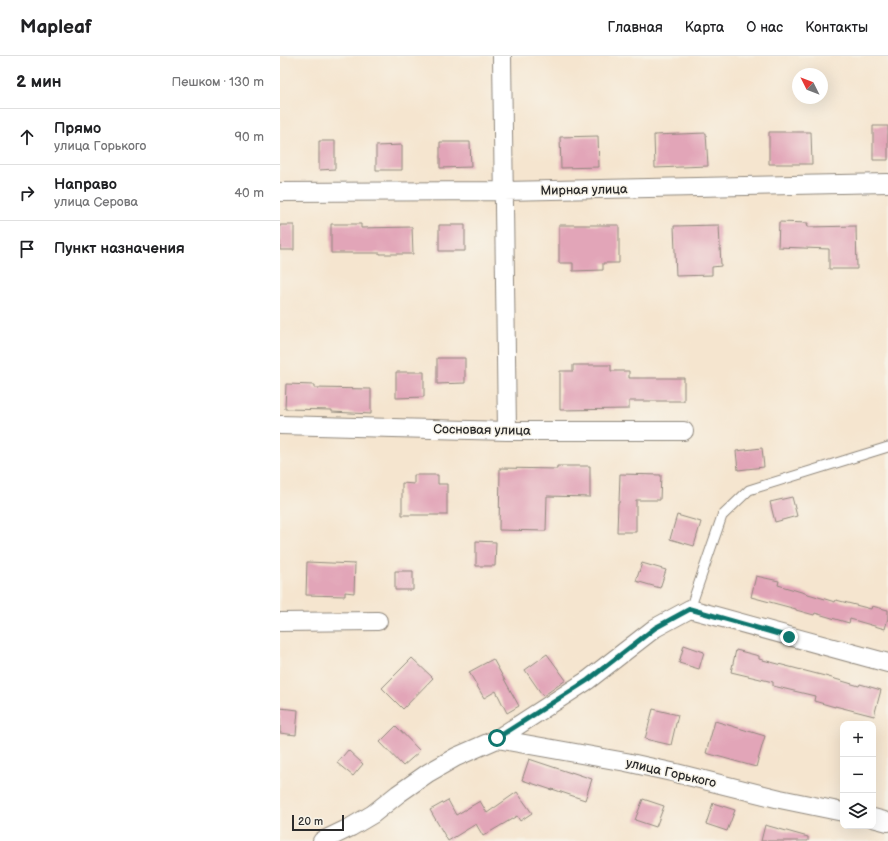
<!DOCTYPE html>
<html lang="ru">
<head>
<meta charset="utf-8">
<style>
  :root { --surface:#fff; --page:#f2f2f2; --text:#202124; --muted:#757577; --line:#e0e0e0 }
  body { margin:0; font-family:"Balsamiq Sans",sans-serif; background:var(--page); color:var(--text) }
  .controls { position:absolute; right:12px; bottom:12px; display:grid; overflow:hidden; border-radius:8px; box-shadow:0 4px 16px #0002 }
  .controls button { width:36px; height:36px; display:grid; place-items:center; padding:0; border:0; border-bottom:1px solid var(--line); background:var(--surface); color:var(--text); font:20px sans-serif }
  .compass { position:absolute; left:512px; top:12px; width:36px; height:36px; border-radius:50%; background:var(--surface); box-shadow:0 4px 16px #0002; rotate:312deg }
  .scale { position:absolute; left:12px; bottom:10px; width:52px; box-sizing:border-box; padding-left:4px; border:2px solid #2b2b2b; border-top:0; font-size:11px; line-height:14px; white-space:nowrap; color:#2b2b2b; -webkit-text-stroke:3px #f7f3e8; paint-order:stroke }
  .stop { position:absolute; width:12px; height:12px; margin:-9px; border:3px solid #0f766e; border-radius:50%; background:#fff }
  .stop.end { background:#0f766e; border-color:#fff; box-shadow:0 1px 4px #0008 }
  .list { margin:0; padding:0; list-style:none }
  h2 { display:flex; justify-content:space-between; align-items:center; height:52px; margin:0; padding:0 16px; font-size:17px }
  h2 small { font-size:13px; font-weight:400; color:var(--muted) }
  .list li { display:grid; grid-template-columns:26px 1fr auto; gap:12px; align-items:center; box-sizing:border-box; height:56px; padding:0 16px; border-top:1px solid var(--line) }
  .list b { display:block; font-size:15px; white-space:nowrap }
  .list p { margin:0; font-size:13px; white-space:nowrap; color:var(--muted) }
  .list em { font-size:13px; font-style:normal; color:var(--muted) }
  .icon { flex:none; width:22px; height:22px; fill:none; stroke:currentColor; stroke-width:2; stroke-linecap:round; stroke-linejoin:round }
  .map { position:relative; flex:none; width:608px; height:785px; overflow:hidden }
  header { display:flex; align-items:center; gap:24px; box-sizing:border-box; height:56px; padding:0 20px; background:var(--surface); border-bottom:1px solid var(--line) }
  header strong { font-size:19px }
  nav { display:flex; gap:22px; margin-inline-start:auto; font-size:14px }
  main { display:flex }
  aside { flex:1; background:var(--surface) }
  .map>svg:first-child { display:block }
</style>
</head>
<body>
<header>
<strong>Mapleaf</strong>
<nav><a>Главная</a><a>Карта</a><a>О нас</a><a>Контакты</a></nav>
</header>
<main>
<aside>
<h2>2 мин<small>Пешком · 130 m</small></h2>
<ul class="list">
<li><svg class="icon" aria-label="ahead" viewBox="0 0 24 24"><path d="M12 20V5M6 11l6-6 6 6"/></svg><div><b>Прямо</b><p>улица Горького</p></div><em>90 m</em></li>
<li><svg class="icon" aria-label="right" viewBox="0 0 24 24"><path d="M7 20v-9h11M14 6l5 5-5 5"/></svg><div><b>Направо</b><p>улица Серова</p></div><em>40 m</em></li>
<li><svg class="icon" aria-label="arrive" viewBox="0 0 24 24"><path d="M6 21V4h12l-3 4 3 4H6"/></svg><div><b>Пункт назначения</b></div></li>
</ul>
</aside>
<div class="map">
<svg width="608" height="785" viewBox="0 0 608 785">
  <rect width="100%" height="100%" fill="#f7f3e8"/>
  <filter id="ink" filterUnits="userSpaceOnUse"><feTurbulence type="fractalNoise" baseFrequency=".025" numOctaves="2"/><feDisplacementMap in="SourceGraphic" scale="8" xChannelSelector="R" yChannelSelector="G"/><feConvolveMatrix kernelMatrix="1 2 1 2 8 2 1 2 1" color-interpolation-filters="sRGB"/></filter>
  <filter id="wash" filterUnits="userSpaceOnUse"><feTurbulence type="fractalNoise" baseFrequency=".012" numOctaves="4" result="noise"/><feDisplacementMap in="SourceGraphic" scale="16" xChannelSelector="R" yChannelSelector="G"/><feGaussianBlur stdDeviation="0.9" result="paint"/><feColorMatrix in="noise" values="0 0 0 0 0 0 0 0 0 0 0 0 0 0 0 0 0 1.4 0 .05"/><feComposite in="paint" operator="in"/></filter>
  <g filter="url(#wash)">
    <rect width="100%" height="100%" fill="#f5e5cf"/>
    <g id="blocks">
      <path fill="#e2a5b8" d="M593 70H608V104H593Z
        M489 76H531L532 108H489Z
        M426 77 428 110 375 112 374 79Z
        M318 80 319 111 281 112 280 81Z
        M39 85H55V113L39 114Z
        M160 86H190L191 111 160 112Z
        M122 89V114H96V90Z
        M499 166 528 167 527 171 576 170 577 213H549V193L498 191Z
        M51 168H81V172L132 171 133 198H100V197H51Z
        M0 169H14V194H0Z
        M159 169H185V195H159Z
        M279 169H339V207H323V214L293 215V207H279Z
        M439 169 441 210 432 211V219L396 220 394 170Z
        M157 302H185V327L157 328Z
        M293 309H331V315H349V322H404V345H349V353L280 354V315H293Z
        M116 316H144V341L116 342Z
        M6 328 34 329V332L91 333V358L52 356V354L5 353Z
        M482 392 484 411 458 414 456 395Z
        M277 410H310V441L267 440 266 475 219 474 220 412 277 413Z
        M340 418 381 419 380 444H356V476H337L338 447H339Z
        M134 419H158V428H167V459H122V427L134 428Z
        M512 441 517 460 495 466 490 446Z
        M397 459 421 466 414 490 390 483Z
        M196 485 216 486 215 510H196Z
        M27 506 75 508 74 537 65 536V540L26 539Z
        M362 507 386 514 380 532 356 525Z
        M115 515H133V534H115Z
        M476 520 499 525 498 529 555 546 556 544 591 553 592 550 608 554V562L605 573 570 563 569 567 535 557 534 559 516 554V553L471 541Z
        M404 589 424 596 419 613 399 607Z
        M456 594 479 600V603L545 620 579 630 580 628 601 634 594 660 555 650V651L534 645 535 640 493 630V626L451 616Z
        M267 598 286 624 263 640 245 614Z
        M132 602 153 622 123 653 102 632Z
        M213 603 239 650 227 657 216 635 204 642 189 616Z
        M0 652 18 654 16 679 0 677Z
        M373 653 398 659 391 689 365 683Z
        M435 665 485 680 476 711 426 697Z
        M116 670 140 695 123 710 100 686Z
        M68 694 83 708 73 720 57 707Z
        M249 703 291 717V716L312 723 305 744 272 733V734L242 724Z
        M237 736 252 757 240 765 237 760 203 780 196 768 168 785 150 754 168 744 176 759 200 745 207 757Z
        M363 743 384 750 376 771 355 764Z
        M433 747 455 754 447 775 426 768Z
        M485 769 528 781V785H481Z"/>
    </g>
  </g>
  <g filter="url(#ink)">
    <use href="#blocks" fill-opacity="0" stroke="#90887d" stroke-width="1"/>
    <g fill="none" stroke-linecap="round" stroke-linejoin="round">
      <defs>
        <path id="service" d="M410 553 442 460 469 434 608 391"/>
        <path id="minor" d="M222 0 227 375
          M0 136 224 135 608 127
          M0 369 227 375H404
          M0 566 98 565
          M217 683 346 706 396 717 500 743 563 756
          M593 762 608 766
          M42 785 71 771 93 758 118 738 148 717 176 701 217 683 308 624 375 572 410 553 608 607"/>
      </defs>
      <use href="#service" stroke="#90887d" stroke-width="11"/>
      <use href="#minor" stroke="#90887d" stroke-width="20"/>
      <use href="#service" stroke="#fff" stroke-width="9"/>
      <use href="#minor" stroke="#fff" stroke-width="18"/>
    </g>
  </g>
  <g fill="none" stroke-linecap="round" stroke-linejoin="round" filter="url(#ink)">
    <path stroke="#0f766e" stroke-width="5" d="M217 682 308 624 375 572 410 553 509 581"/>
  </g>
  <g text-anchor="middle" dominant-baseline="central" stroke-width="3" stroke-linejoin="round" paint-order="stroke">
    <g font-size="13" fill="#2b2b2b" stroke="#f7f3e8">
      <text transform="translate(304 134) rotate(-1)">Мирная улица</text>
      <text transform="translate(202 374) rotate(1)">Сосновая улица</text>
      <text transform="translate(391 717) rotate(13)">улица Горького</text>
    </g>
  </g>
</svg>
<div class="controls">
<button>+</button>
<button>−</button>
<button><svg class="icon" aria-label="layers" viewBox="0 0 24 24"><path d="M12 4l9 5-9 5-9-5zM3 14l9 5 9-5"/></svg></button>
</div>
<svg class="compass" viewBox="-18 -18 36 36"><path d="M0-13l5 13h-10z" fill="#e53935"/><path d="M0 13l5-13h-10z" fill="#757577"/></svg>
<div class="scale">20 m</div>
<div class="stop" style="left:217px;top:682px"></div>
<div class="stop end" style="left:509px;top:581px"></div>
</div>
</main>
</body>
</html>
